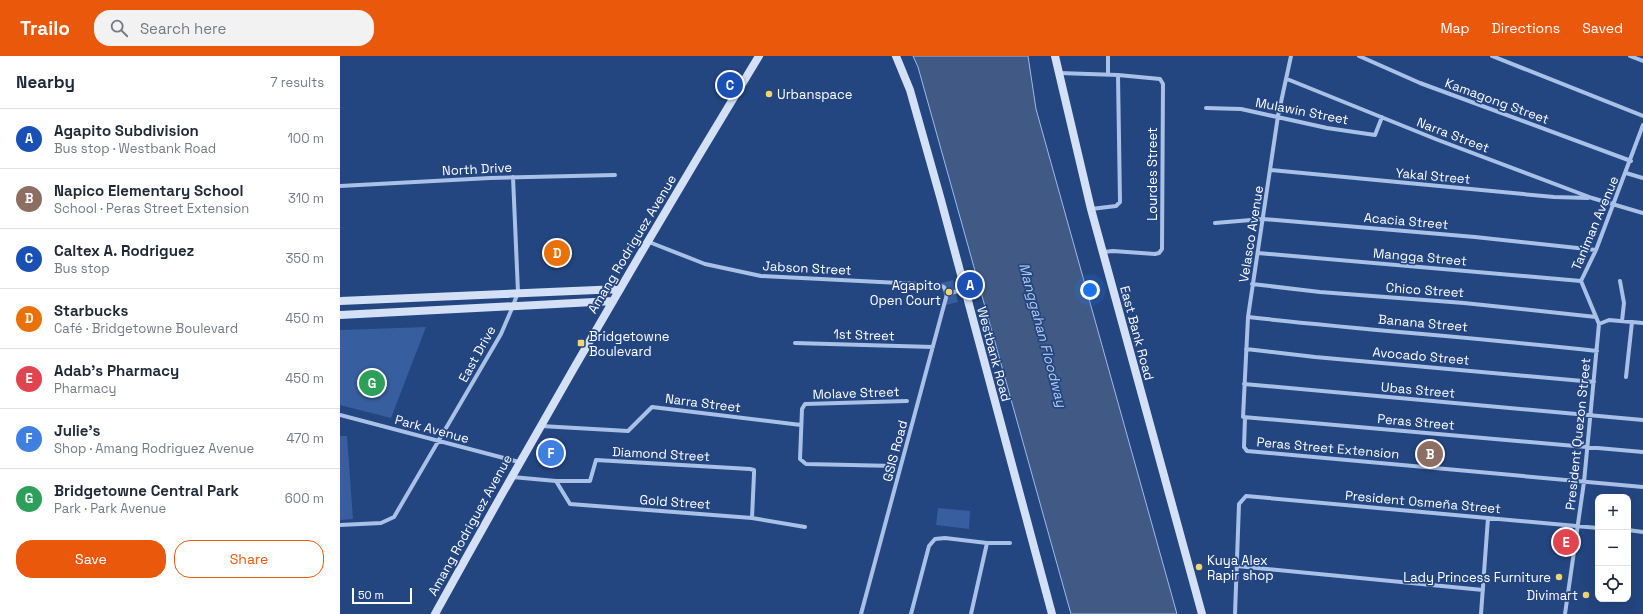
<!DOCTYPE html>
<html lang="en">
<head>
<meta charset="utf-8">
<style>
  :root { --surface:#fff; --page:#f2f2f3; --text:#1f2937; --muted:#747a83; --line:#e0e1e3; --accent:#ea580c }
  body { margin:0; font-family:"Space Grotesk",sans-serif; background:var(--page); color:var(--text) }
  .controls { position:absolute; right:12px; bottom:12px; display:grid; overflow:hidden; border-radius:8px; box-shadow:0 4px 16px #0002 }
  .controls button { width:36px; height:36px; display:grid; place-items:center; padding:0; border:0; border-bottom:1px solid var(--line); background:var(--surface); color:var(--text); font:20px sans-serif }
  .scale { position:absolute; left:12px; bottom:10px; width:60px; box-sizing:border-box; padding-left:4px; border:2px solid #fff; border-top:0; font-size:11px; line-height:14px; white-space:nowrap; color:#fff; -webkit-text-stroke:3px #234580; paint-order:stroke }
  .you { position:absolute; left:750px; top:234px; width:14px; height:14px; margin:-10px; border:3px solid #fff; border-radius:50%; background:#1a73e8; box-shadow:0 0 0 6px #1a73e833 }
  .badge { display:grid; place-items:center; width:26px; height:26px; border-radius:50%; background:var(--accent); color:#fff; font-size:13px; font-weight:700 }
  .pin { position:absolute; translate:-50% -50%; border:2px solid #fff; box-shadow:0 1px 4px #0006 }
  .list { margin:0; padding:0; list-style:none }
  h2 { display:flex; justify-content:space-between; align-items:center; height:52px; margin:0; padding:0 16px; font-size:17px }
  h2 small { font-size:13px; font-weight:400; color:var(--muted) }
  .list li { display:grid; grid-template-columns:26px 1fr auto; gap:12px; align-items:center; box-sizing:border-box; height:60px; padding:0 16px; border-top:1px solid var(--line) }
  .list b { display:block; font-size:15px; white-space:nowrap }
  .list p { margin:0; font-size:13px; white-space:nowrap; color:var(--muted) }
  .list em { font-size:13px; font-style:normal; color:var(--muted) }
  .actions { display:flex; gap:8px; padding:12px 16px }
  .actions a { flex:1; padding:9px 0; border:1px solid var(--accent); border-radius:16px; text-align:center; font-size:14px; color:var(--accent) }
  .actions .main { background:var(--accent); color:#fff }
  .icon { flex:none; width:22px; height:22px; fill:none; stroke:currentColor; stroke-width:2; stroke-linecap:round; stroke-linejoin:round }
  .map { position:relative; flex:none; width:1303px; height:558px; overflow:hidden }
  header { display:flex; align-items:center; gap:24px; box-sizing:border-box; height:56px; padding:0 20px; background:var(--accent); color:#fff }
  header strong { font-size:19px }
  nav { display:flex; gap:22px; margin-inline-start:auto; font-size:14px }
  .search { width:280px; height:36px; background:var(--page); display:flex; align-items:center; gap:10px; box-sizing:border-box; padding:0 14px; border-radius:16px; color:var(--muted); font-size:15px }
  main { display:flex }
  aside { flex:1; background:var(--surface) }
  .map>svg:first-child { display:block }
</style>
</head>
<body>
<header>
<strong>Trailo</strong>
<div class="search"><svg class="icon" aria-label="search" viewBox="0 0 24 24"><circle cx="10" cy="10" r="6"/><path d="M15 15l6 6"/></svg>Search here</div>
<nav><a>Map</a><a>Directions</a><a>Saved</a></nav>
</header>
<main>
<aside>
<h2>Nearby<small>7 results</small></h2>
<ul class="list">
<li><span class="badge" style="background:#1a4fb4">A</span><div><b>Agapito Subdivision</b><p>Bus stop · Westbank Road</p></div><em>100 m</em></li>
<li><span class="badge" style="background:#8d6e63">B</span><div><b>Napico Elementary School</b><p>School · Peras Street Extension</p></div><em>310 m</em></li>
<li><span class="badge" style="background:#1a4fb4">C</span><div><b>Caltex A. Rodriguez</b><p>Bus stop</p></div><em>350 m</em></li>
<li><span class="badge" style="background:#e8710a">D</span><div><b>Starbucks</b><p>Café · Bridgetowne Boulevard</p></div><em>450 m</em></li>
<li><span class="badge" style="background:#e0444e">E</span><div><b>Adab's Pharmacy</b><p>Pharmacy</p></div><em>450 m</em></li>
<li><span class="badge" style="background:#3f7fe0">F</span><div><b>Julie's</b><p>Shop · Amang Rodriguez Avenue</p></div><em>470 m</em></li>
<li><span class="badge" style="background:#2e9e5b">G</span><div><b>Bridgetowne Central Park</b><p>Park · Park Avenue</p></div><em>600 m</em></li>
</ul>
<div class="actions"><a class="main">Save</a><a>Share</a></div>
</aside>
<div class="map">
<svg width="1303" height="558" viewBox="0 0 1303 558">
  <rect width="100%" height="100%" fill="#234580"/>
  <path fill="#375e9e" d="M613 224 618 246 606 249 601 227Z
    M86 271 51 362 0 349V274Z
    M0 380H7L13 463 0 464Z
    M598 452 630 455 629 473 596 469Z"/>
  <path fill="#415a85" stroke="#9dbbe8" d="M573 0H688L696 53 837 558H731L578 11Z"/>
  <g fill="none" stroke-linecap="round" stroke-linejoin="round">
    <path stroke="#a9c1e7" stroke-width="4" d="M951 0 938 60 908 261 903 361 1303 396
      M1019 0 1080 27 1291 105
      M1152 0 1303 60
      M1290 0 1303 5
      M719 17 778 19 820 23 823 28 822 193 819 197 815 198 773 195 763 196
      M768 18V0
      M947 23 1098 84 1252 142 1303 157
      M866 52 901 53 987 72 1035 79 1042 61
      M931 114 1214 141 1248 142
      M1286 117 1303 122
      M0 130 150 122 275 119
      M751 153 776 150 780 146 778 19
      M875 167 923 163 1135 181 1256 194
      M309 186 365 208 421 220 599 229 604 231 607 238
      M918 197 1241 225
      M1280 225 1284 247 1282 265
      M912 228 980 236 1124 247 1256 261
      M607 238 625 233
      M908 261C1024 274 1141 282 1257 295
      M1259 268 1269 264 1303 267
      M455 287 593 291
      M906 293 975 301 1254 326
      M1286 321 1292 266
      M904 328 1303 364
      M0 359 179 406
      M905 362 904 391 907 395 1303 431
      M201 370 288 375 312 351 461 369
      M555 410 466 408 460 403 462 353 465 348 567 345
      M172 421 216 425H250L256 404 410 413 414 414V418L412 462
      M216 425 230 448 412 462 465 471
      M0 469 41 467 54 461 161 278 173 250 178 236 173 121
      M1288 474 1303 476
      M897 510 1143 534
      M521 558 607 238
      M571 558 589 490 595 483 605 482 647 487H670
      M631 558 647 487
      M895 558 899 448 906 440 1258 472
      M1141 558 1148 462
      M1225 558 1244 426 1259 268 1241 225 1256 194 1303 69"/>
    <path stroke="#d3e0f6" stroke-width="8" d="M556 0 570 34 601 144 712 558
      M715 0 751 153 862 558
      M0 245 280 233
      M0 259 273 245
      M95 558C199 370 307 184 419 0"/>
  </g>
  <g fill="#f2d56b" stroke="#234580" stroke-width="1.5">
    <circle cx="429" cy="38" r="4"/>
    <circle cx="609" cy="236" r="4"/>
    <rect x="237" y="283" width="8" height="8" rx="2"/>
    <circle cx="859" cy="511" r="4"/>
    <circle cx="1219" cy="521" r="4"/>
    <circle cx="1246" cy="539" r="4"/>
  </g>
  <g text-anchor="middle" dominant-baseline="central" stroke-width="3.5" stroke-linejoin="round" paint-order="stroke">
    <g font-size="13" fill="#fff" stroke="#234580" text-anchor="start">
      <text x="437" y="38">Urbanspace</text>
      <text x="601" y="229" text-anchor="end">Agapito<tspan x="601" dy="15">Open Court</tspan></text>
      <text x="249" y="280">Bridgetowne<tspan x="249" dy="15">Boulevard</tspan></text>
      <text x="867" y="504">Kuya Alex<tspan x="867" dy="15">Rapir shop</tspan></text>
      <text x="1211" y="521" text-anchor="end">Lady Princess Furniture</text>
      <text x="1238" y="539" text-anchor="end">Divimart</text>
    </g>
    <g font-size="13" fill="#fff" stroke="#234580">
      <text transform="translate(1157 45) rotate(20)">Kamagong Street</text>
      <text transform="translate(962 55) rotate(11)">Mulawin Street</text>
      <text transform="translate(1113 79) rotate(21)">Narra Street</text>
      <text transform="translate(137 113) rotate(-3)">North Drive</text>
      <text transform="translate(812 118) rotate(-90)">Lourdes Street</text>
      <text transform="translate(1093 120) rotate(5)">Yakal Street</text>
      <text transform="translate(1066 165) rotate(5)">Acacia Street</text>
      <text transform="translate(1255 167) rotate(-67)">Taniman Avenue</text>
      <text transform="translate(911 178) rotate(-81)">Velasco Avenue</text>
      <text transform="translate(292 188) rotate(-59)">Amang Rodriguez Avenue</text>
      <text transform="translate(1080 201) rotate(5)">Mangga Street</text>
      <text transform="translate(467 212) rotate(3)">Jabson Street</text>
      <text transform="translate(1085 234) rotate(4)">Chico Street</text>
      <text transform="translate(1083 267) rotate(5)">Banana Street</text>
      <text transform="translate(797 277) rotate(75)">East Bank Road</text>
      <text transform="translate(524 279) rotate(2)">1st Street</text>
      <text transform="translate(137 298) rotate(-61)">East Drive</text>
      <text transform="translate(654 298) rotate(75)">Westbank Road</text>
      <text transform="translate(1081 300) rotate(5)">Avocado Street</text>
      <text transform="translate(1078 334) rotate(5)">Ubas Street</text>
      <text transform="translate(516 337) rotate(-2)">Molave Street</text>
      <text transform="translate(363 347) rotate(7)">Narra Street</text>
      <text transform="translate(1076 366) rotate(5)">Peras Street</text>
      <text transform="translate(92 373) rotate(15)">Park Avenue</text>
      <text transform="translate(1238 378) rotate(-84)">President Quezon Street</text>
      <text transform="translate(988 392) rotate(5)">Peras Street Extension</text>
      <text transform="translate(555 395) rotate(-75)">GSIS Road</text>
      <text transform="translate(321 398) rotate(3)">Diamond Street</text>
      <text transform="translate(335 446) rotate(4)">Gold Street</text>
      <text transform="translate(1083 446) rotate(5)">President Osmeña Street</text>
      <text transform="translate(130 469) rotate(-61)">Amang Rodriguez Avenue</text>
    </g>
    <g font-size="14" font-style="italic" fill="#b4cbef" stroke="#234580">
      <text transform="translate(703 279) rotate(75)">Manggahan Floodway</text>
    </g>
  </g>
</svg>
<div class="controls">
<button>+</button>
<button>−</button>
<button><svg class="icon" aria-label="locate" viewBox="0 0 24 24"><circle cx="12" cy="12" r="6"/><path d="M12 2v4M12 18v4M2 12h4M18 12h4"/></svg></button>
</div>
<div class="scale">50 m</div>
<div class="you"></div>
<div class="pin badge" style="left:630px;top:229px;background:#1a4fb4">A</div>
<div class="pin badge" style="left:1090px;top:398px;background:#8d6e63">B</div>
<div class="pin badge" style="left:390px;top:29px;background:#1a4fb4">C</div>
<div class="pin badge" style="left:217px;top:197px;background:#e8710a">D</div>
<div class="pin badge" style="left:1226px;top:486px;background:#e0444e">E</div>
<div class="pin badge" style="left:211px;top:397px;background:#3f7fe0">F</div>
<div class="pin badge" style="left:32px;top:327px;background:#2e9e5b">G</div>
</div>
</main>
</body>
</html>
